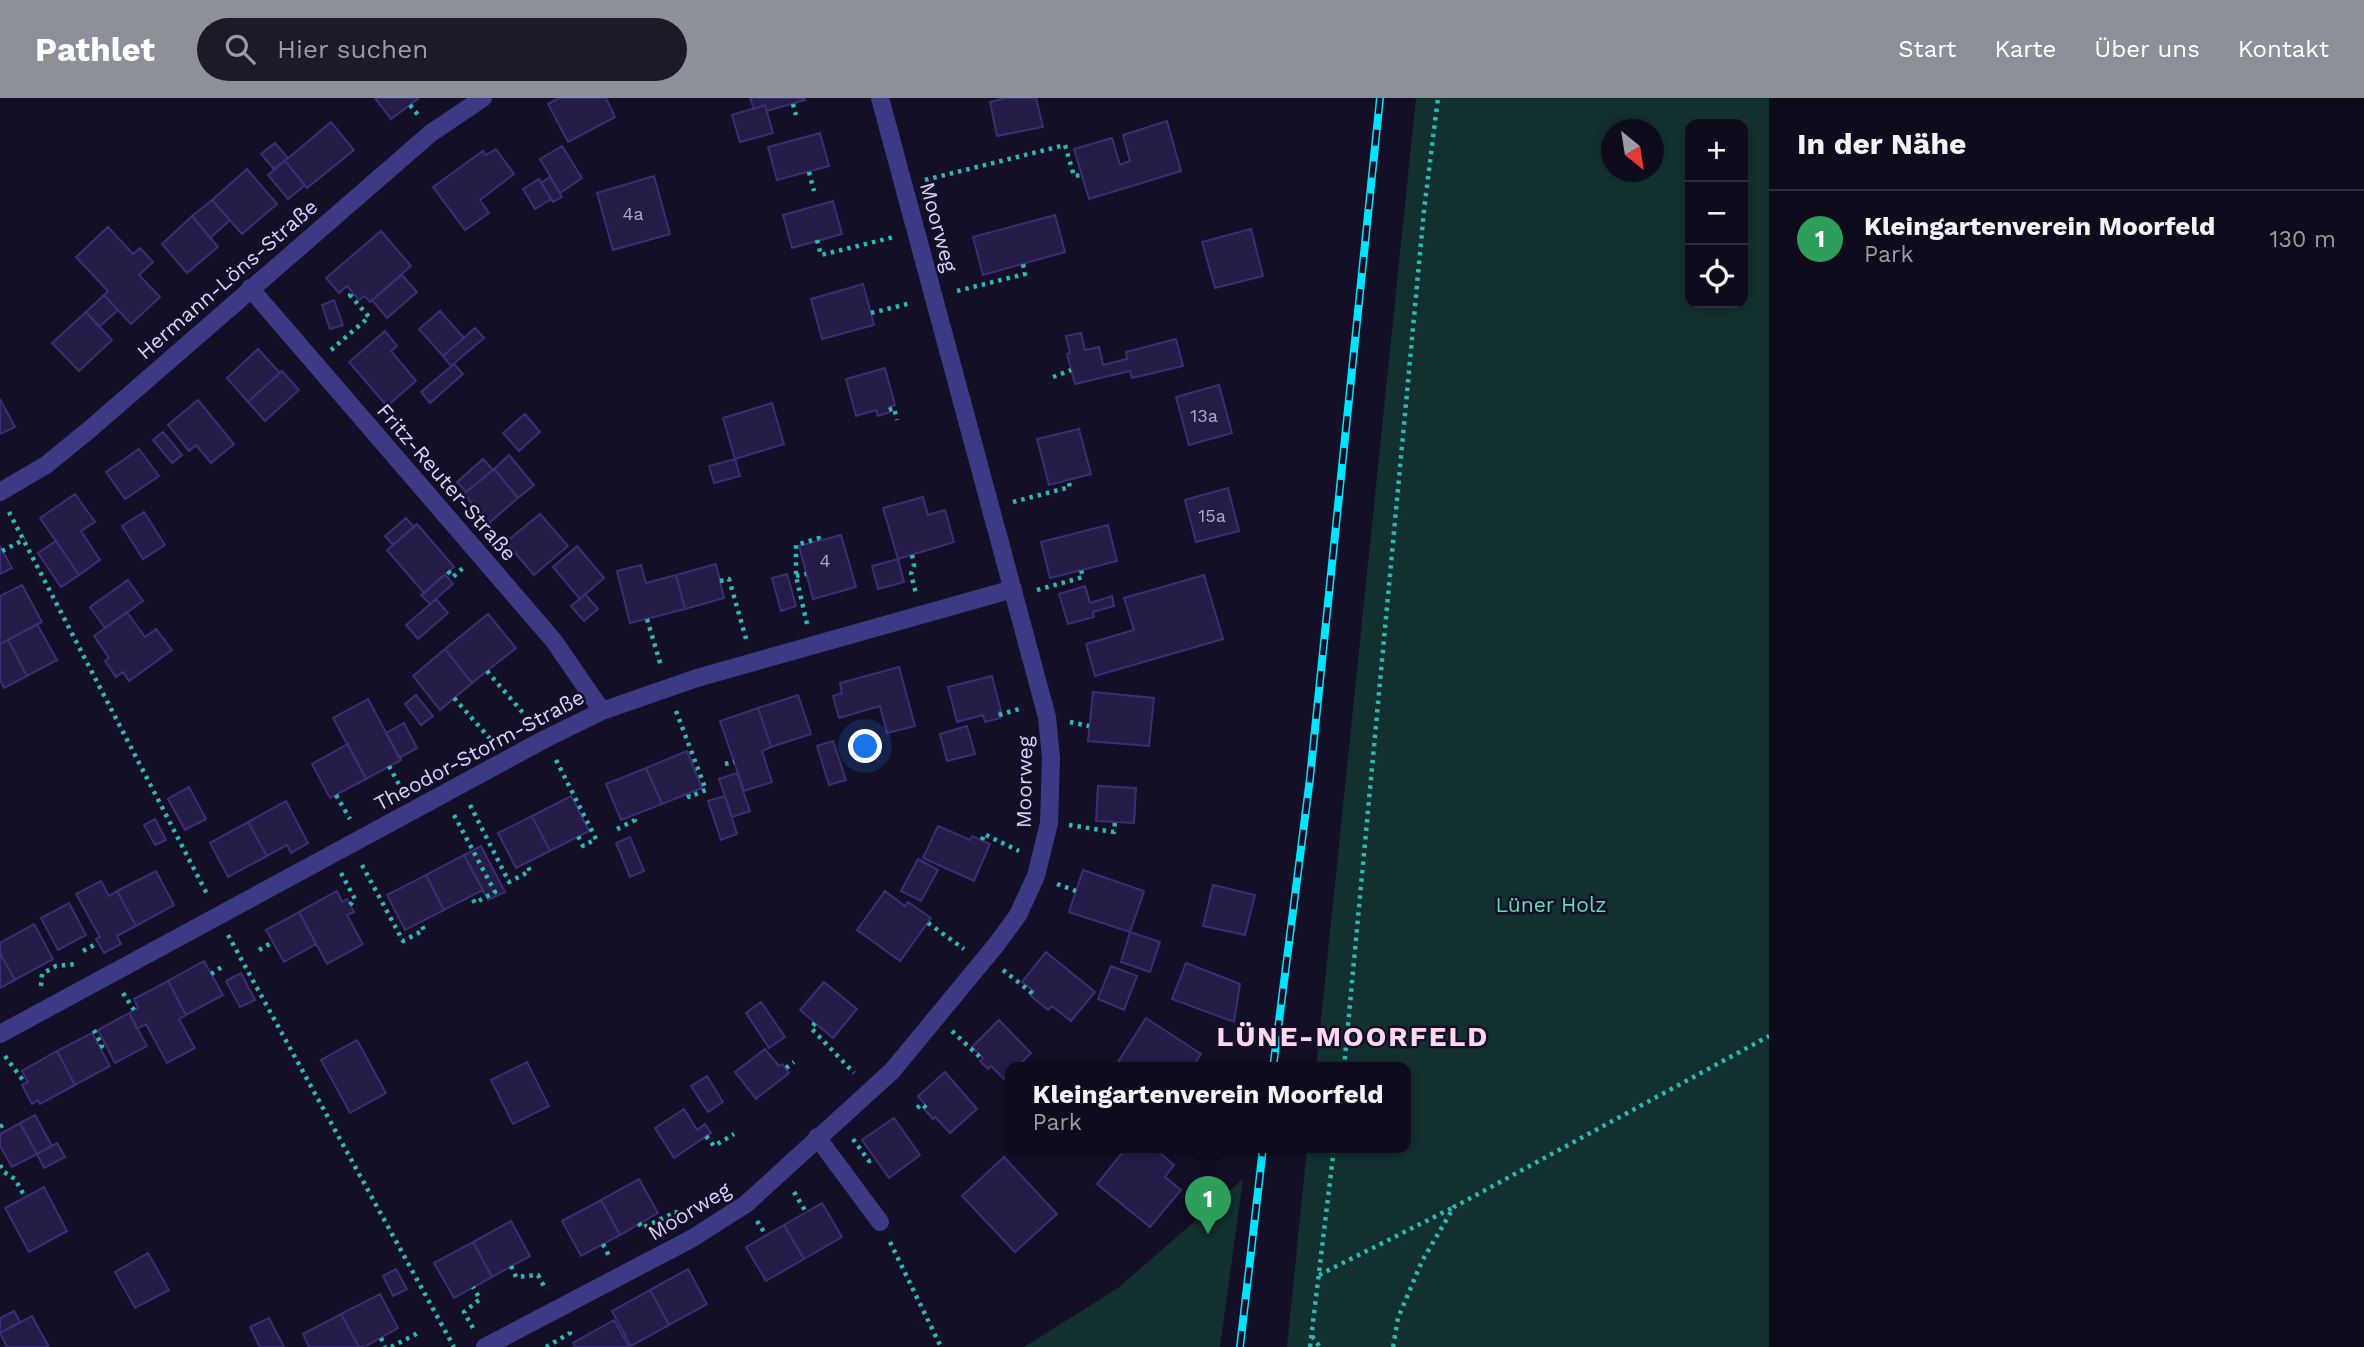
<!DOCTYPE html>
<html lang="de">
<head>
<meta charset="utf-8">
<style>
  :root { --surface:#0e0b1c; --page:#1c1929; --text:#f1f3f6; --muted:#9b9ba3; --line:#2e2b3b; --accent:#8c9099 }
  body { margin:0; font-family:"Work Sans",sans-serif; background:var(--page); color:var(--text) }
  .controls { position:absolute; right:21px; top:21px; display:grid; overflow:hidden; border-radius:14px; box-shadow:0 4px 10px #0003 }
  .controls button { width:63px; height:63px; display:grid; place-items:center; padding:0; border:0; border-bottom:2px solid var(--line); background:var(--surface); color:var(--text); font:35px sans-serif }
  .compass { position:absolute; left:1601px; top:21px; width:63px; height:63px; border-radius:50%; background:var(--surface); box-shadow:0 4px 10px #0003; rotate:150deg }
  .you { position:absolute; left:866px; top:649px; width:24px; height:24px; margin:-18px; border:5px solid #fff; border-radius:50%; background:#1a73e8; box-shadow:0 0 0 10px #1a73e833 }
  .badge { display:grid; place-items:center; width:46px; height:46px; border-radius:50%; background:var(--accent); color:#fff; font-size:23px; font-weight:700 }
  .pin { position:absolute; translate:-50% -58px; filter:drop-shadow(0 2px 4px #0008) }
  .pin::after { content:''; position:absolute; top:37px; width:24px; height:21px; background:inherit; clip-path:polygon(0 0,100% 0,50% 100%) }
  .popup { position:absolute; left:1005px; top:964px; width:406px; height:91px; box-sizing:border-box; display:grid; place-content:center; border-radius:14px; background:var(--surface); filter:drop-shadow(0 2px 5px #0005); font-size:23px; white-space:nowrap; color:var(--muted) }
  .popup b { font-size:26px; color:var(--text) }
  .popup::after { content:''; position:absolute; left:50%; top:100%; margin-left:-14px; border:14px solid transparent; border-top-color:var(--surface) }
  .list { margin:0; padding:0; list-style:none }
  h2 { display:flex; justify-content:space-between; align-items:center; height:91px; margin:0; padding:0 28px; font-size:30px }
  h2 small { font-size:23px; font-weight:400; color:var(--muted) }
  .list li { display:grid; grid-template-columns:46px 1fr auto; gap:21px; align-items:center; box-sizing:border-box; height:98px; padding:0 28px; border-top:2px solid var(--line) }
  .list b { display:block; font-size:26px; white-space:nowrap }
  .list p { margin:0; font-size:23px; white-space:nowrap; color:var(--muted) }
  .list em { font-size:23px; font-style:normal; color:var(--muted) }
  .icon { flex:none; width:38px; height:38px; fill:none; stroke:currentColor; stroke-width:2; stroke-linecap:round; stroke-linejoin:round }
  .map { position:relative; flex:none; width:1769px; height:1249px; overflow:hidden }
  header { display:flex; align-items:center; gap:42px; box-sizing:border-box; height:98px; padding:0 35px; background:var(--accent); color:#fff }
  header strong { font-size:33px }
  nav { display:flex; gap:38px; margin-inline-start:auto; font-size:24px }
  .search { width:490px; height:63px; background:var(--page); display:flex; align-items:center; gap:18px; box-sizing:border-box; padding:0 24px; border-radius:38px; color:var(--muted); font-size:26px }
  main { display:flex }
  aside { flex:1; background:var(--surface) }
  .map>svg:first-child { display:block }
</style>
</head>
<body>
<header>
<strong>Pathlet</strong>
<div class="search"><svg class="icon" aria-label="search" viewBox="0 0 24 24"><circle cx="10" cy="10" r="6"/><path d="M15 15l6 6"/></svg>Hier suchen</div>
<nav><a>Start</a><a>Karte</a><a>Über uns</a><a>Kontakt</a></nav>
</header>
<main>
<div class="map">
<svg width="1769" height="1249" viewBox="0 0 1769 1249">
  <rect width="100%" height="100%" fill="#130f26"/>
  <path fill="#12302f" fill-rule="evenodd" d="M1416 0H1769V1249H1287L1307 1050H1406V970H1316ZM1690 26H1743V205H1690ZM1612 32H1654V74H1612Z
    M1243 1081 1220 1249H1024L1118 1190Z"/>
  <path fill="#241b47" stroke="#3b2d73" stroke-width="2" d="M375 0H419L391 21Z
    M559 0H606L615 19 568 44 548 6Z
    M750 0H804L805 2 767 13 765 7 754 11Z
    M1005 0H1036L1043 29 997 38 990 4Z
    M765 7 773 35 740 44 732 17Z
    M1167 23 1181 73 1089 101 1074 51 1112 40 1120 67 1130 63 1123 37Z
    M331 24 354 52 307 90 285 63Z
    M820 35 829 68 777 82 768 49Z
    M275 45 288 60 274 71 261 56Z
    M562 48 582 80 560 95 540 61Z
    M496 51 514 76 480 102 489 115 465 132 433 89 483 53 486 57Z
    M285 63 305 87 288 101 268 77Z
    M247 71 277 106 242 136 212 102Z
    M654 78 670 136 613 152 597 95Z
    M550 79 562 99 553 104 541 85Z
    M539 81 551 101 535 111 523 91Z
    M212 102 230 122 210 140 192 118Z
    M833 103 842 136 792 150 783 117Z
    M1055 117 1065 154 983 177 973 139Z
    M192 118 218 149 187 175 162 146Z
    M108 129 133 156 140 150 153 164 139 177 160 199 131 226 104 197 108 193 76 159Z
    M1251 131 1263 178 1215 190 1202 144Z
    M381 133 411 168 370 204 365 198 359 202 347 188 339 195 326 180Z
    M402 177 417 194 387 220 372 202Z
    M863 186 874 227 822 241 811 201Z
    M104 197 118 212 99 229 86 214Z
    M334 202 343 227 330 231 322 207Z
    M440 213 464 240 443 258 419 231Z
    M86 214 112 242 79 273 52 245Z
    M475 230 484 240 451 268 443 258Z
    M385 233 397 248 391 253 416 283 387 308 349 264Z
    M1081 235 1085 252 1099 249 1103 267 1127 261 1126 254 1176 241 1183 268 1132 280 1130 273 1075 286 1067 256 1070 255 1066 238Z
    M258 251 280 275 248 304 227 280Z
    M454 266 463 276 430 305 421 294Z
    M885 270 895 307 889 309 890 314 878 318 876 312 856 318 846 281Z
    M282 273 299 292 265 323 248 304Z
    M1219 287 1232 335 1189 347 1176 299Z
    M0 301 15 329 0 336Z
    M198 302 234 346 211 365 196 347 189 353 168 327Z
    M772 305 784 346 735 361 723 320Z
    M525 316 540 334 519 353 503 335Z
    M1079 331 1091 376 1049 387 1037 341Z
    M163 334 182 357 172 365 153 342Z
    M139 351 159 378 125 401 106 374Z
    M509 357 534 387 518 400 494 371Z
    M483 361 493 372 466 394 457 384Z
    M735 361 740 378 714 385 709 368Z
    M494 371 518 400 489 425 464 396Z
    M1228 390 1239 433 1196 444 1185 402Z
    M75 396 95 424 81 433 100 462 79 477 40 420Z
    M923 399 928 417 945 412 954 444 898 461 883 410Z
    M144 414 165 447 143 461 122 428Z
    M540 416 568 448 534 477 506 444Z
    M406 420 414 429 393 447 385 438Z
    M417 426 454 469 424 495 387 452Z
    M1108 427 1117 463 1050 480 1041 444Z
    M841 437 856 489 813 501 799 448Z
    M56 443 79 477 61 489 38 455Z
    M0 448 12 470 0 476Z
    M577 448 604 480 580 501 553 469Z
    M898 461 904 484 878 491 872 468Z
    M716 466 724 500 685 511 676 477Z
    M641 467 646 485 676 477 685 511 630 525 617 473Z
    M445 476 453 486 430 506 421 497Z
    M787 476 796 508 781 513 772 480Z
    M1204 477 1223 541 1095 578 1086 546 1134 532 1124 500Z
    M128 482 143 503 105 530 90 509Z
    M22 487 42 524 0 546V498Z
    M1085 488 1090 505 1112 498 1114 508 1093 514 1094 519 1068 526 1059 496Z
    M585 496 598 511 584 523 571 508Z
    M436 501 448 515 418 541 406 527Z
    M127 514 145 539 156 531 172 552 129 583 123 574 116 579 105 563 109 560 94 538Z
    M488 516 516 550 472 585 445 551Z
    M37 526 57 562 27 578 8 542Z
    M8 542 27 578 4 590 0 582V546Z
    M445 551 472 585 440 612 413 578Z
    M899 569 915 628 887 635 880 608 839 620 833 598 842 595 840 585Z
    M992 578 1001 613 998 614 1000 620 985 624 983 617 957 624 948 589Z
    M1093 594 1154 600 1149 648 1088 643Z
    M416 597 433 618 421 627 405 606Z
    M798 597 811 636 771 649 758 610Z
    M368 601 401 662 366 681 333 620Z
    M758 610 771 649 762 653 772 684 744 693 720 623Z
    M404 625 417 650 399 660 386 635Z
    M967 628 975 656 947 663 940 636Z
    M833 643 846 682 829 687 817 648Z
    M348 646 366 681 330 700 312 666Z
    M687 653 702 690 662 706 646 670Z
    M646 670 662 706 621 722 606 686Z
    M737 675 750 713 732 719 719 681Z
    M1098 688 1136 690 1134 725 1096 723Z
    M189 689 206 721 185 732 168 701Z
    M571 698 589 733 550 753 532 718Z
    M725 698 737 736 721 742 708 703Z
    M286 703 308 745 291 755 287 747 267 758 248 724Z
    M532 718 550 753 516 770 498 735Z
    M155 721 166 742 155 747 144 727Z
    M248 724 267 758 228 779 210 745Z
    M938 728 970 742 972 738 990 746 974 783 923 760Z
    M630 739 644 773 630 779 616 745Z
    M481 748 505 794 488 802 464 757Z
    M464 757 483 792 444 812 426 777Z
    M918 761 938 772 921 803 901 793Z
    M1083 772 1144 793 1130 834 1069 814Z
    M156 773 174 807 136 828 117 793Z
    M426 777 444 812 405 832 387 797Z
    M101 783 109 798 117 793 136 828 117 838 121 846 104 855 96 841 100 839 76 796Z
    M1213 787 1255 797 1245 837 1203 828Z
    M337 793 342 804 347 801 354 814 347 817 363 846 327 866 299 814Z
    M885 793 905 808 908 804 931 820 900 863 857 832Z
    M69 805 86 837 58 852 41 820Z
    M299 814 316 846 284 864 266 832Z
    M34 826 53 861 15 882 0 855V845Z
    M1130 834 1160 844 1150 874 1121 864Z
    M1046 854 1095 894 1071 923 1052 908 1048 912 1031 898 1034 893 1022 884Z
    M0 855 15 882 0 890Z
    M204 863 223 897 186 917 168 883Z
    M1186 865 1240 886 1234 924 1172 901Z
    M1111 868 1137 878 1124 912 1098 901Z
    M241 875 255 902 240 909 226 883Z
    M168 883 186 917 179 921 195 950 167 965 146 926 137 931 129 915 138 910 134 901Z
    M824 884 857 911 833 940 800 912Z
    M761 904 785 939 769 950 746 915Z
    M129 915 147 948 115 965 98 932Z
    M1146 920 1201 956 1192 970H1127L1118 964Z
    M999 922 1031 955 1016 970H1010V975L1004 981 991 968 988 971 980 963 983 960 972 949Z
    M92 935 110 968 75 987 57 953Z
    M357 942 386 995 350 1015 321 962Z
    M765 951 779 968 782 966 789 975 756 1001 735 974Z
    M57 953 75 987 40 1006 38 1002 32 1006 22 987 28 984 22 973Z
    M527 964 549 1008 513 1026 491 982Z
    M945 974 977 1011 950 1035 935 1019 933 1021 924 1011 927 1009 918 998Z
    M707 978 723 1004 708 1014 691 988Z
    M684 1011 697 1032 705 1026 711 1035 674 1060 655 1030Z
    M35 1017 52 1048 37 1056 20 1025Z
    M894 1020 920 1057 889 1080 862 1042Z
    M20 1025 37 1056 12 1069 0 1048V1036Z
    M57 1045 65 1059 44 1070 37 1056Z
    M1126 1050H1154L1174 1067 1165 1079 1181 1092 1150 1129 1097 1086Z
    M1004 1059 1057 1116 1015 1154 962 1098Z
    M639 1081 658 1115 620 1137 601 1102Z
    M44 1089 67 1133 29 1154 5 1110Z
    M601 1102 620 1137 581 1158 562 1123Z
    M822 1105 842 1139 804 1161 784 1127Z
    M511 1123 530 1158 492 1179 473 1144Z
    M784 1127 804 1161 766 1183 746 1149Z
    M473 1144 492 1179 454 1200 434 1165Z
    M148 1155 169 1192 135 1210 115 1174Z
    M396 1171 407 1191 393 1198 383 1178Z
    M688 1171 707 1206 669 1227 650 1192Z
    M650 1192 669 1227 631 1248 612 1213Z
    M380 1196 398 1230 364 1249H359L341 1216Z
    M14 1213 20 1224 0 1235V1220Z
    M341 1216 359 1249H309L303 1236Z
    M32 1218 49 1249H7L0 1235Z
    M269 1220 284 1249H260L250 1229Z
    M614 1222 629 1249H575L573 1245Z"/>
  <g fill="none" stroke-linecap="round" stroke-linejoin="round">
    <path stroke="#2fb8b0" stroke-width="4.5" stroke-dasharray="3.5 5" stroke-linecap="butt" d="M793 6 796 17
      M410 7 418 17
      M809 74 814 93
      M925 82 1065 47 1074 78 1081 77
      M817 142 821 157 894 139
      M957 193 1025 176 1023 166
      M871 215 911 205
      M331 252 369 219 350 197 353 195
      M1053 279 1071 272
      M889 312 894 310 897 322
      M1013 404 1070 389 1068 382
      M9 414 208 798
      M2 453 25 441
      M912 457 914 467 911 476 916 496
      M448 473 453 479 463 470
      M796 478 806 476
      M720 483 729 481 747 544
      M1037 492 1083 479 1081 472
      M647 521 661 568
      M807 526 796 478V447L819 440 820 443
      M487 573 530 623
      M454 600 493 644
      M676 613 706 692 689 699 688 695
      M999 617 1022 610
      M1070 624 1089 628
      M556 662 596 741 583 748 578 738
      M725 666 734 664
      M389 668 402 692
      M336 697 350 721
      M470 707 509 784 530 773 526 765
      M454 717 495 794 475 805 471 798
      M1069 727 1114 734 1115 724
      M617 731 635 722 633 718
      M982 742 984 736 1019 753
      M362 767 403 843 424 832 420 824
      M341 775 355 801 350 807
      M1057 786 1076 793
      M928 825 964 851
      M228 837 454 1249
      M259 852 273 844
      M83 853 98 845
      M1003 872 1033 896
      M211 876 225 867
      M41 888 42 876 56 868 76 866
      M123 895 134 912
      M815 925 811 930 854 975
      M94 932 102 948 100 949
      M952 933 982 961
      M5 958 25 985
      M786 970 794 964
      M1344 970 1424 112 1438 0
      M917 1010 922 1006 926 1010
      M0 1029 6 1025
      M706 1038 714 1048 734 1036
      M853 1041 869 1063 875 1060
      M0 1067 4 1074 15 1081 25 1099
      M794 1094 806 1114
      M757 1123 766 1137
      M639 1125 642 1130 676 1114 680 1122
      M890 1144 941 1249
      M603 1146 609 1158
      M511 1168 516 1179 538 1177 546 1192
      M1319 1177 1452 1110
      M473 1230 464 1214 480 1201 473 1189
      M1312 1238 1320 1249
      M381 1240 385 1249
      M391 1249 420 1234
      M546 1249 570 1235 568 1230
      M1310 1249 1334 1050
      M1393 1249 1398 1220 1422 1163 1454 1109 1769 938"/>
    <path stroke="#3d3a85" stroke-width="18" d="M817 1039 880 1124"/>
    <path stroke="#3d3a85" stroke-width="18" d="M250 190 554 543 602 613
      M0 394 46 367 89 332 431 35 483 0
      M0 936 545 641 602 613 697 580 1013 491
      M485 1249 691 1141 746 1106 892 973 996 847 1018 817 1036 778 1049 725 1051 660 1047 619 880 0"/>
    <defs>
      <path id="rail" d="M1273 970 1310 680 1380 0
        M1240 1249 1263 1050"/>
    </defs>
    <use href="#rail" stroke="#00e5ff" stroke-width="8"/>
    <use href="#rail" stroke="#130f26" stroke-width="5" stroke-dasharray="16" stroke-linecap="butt"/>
  </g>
  <g text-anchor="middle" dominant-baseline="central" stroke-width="5" stroke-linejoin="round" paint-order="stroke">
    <g font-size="18" fill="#aca6d1">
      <text x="633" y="115">4a</text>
      <text x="1204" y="317">13a</text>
      <text x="1212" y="417">15a</text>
      <text x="825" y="462">4</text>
    </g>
    <g font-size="21" fill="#d9d4ff" stroke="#130f26">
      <text transform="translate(939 129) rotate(75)">Moorweg</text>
      <text transform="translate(227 181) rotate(-41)">Hermann-Löns-Straße</text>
      <text transform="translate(447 384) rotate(49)">Fritz-Reuter-Straße</text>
      <text transform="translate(479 652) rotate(-28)">Theodor-Storm-Straße</text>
      <text transform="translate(1024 684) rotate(-89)">Moorweg</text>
      <text transform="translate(689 1113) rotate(-31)">Moorweg</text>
    </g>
    <g font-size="21" fill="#5fe0c0" stroke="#130f26">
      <text x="1551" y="806">Lüner Holz</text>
    </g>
    <g font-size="28" font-weight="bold" letter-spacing="2" fill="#ffd6f0" stroke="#130f26">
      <text x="1353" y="938">LÜNE-MOORFELD</text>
    </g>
  </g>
</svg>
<div class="controls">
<button>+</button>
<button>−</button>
<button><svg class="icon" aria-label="locate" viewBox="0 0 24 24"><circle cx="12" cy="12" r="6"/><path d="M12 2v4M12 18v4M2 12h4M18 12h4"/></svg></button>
</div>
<svg class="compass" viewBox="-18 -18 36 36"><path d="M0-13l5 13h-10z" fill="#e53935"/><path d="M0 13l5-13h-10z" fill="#9b9ba3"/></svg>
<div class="you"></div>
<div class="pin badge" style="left:1208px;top:1136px;background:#2e9e5b">1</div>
<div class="popup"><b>Kleingartenverein Moorfeld</b>Park</div>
</div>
<aside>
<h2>In der Nähe<small></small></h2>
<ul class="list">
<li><span class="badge" style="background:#2e9e5b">1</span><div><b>Kleingartenverein Moorfeld</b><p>Park</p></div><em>130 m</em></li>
</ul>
</aside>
</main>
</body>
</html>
